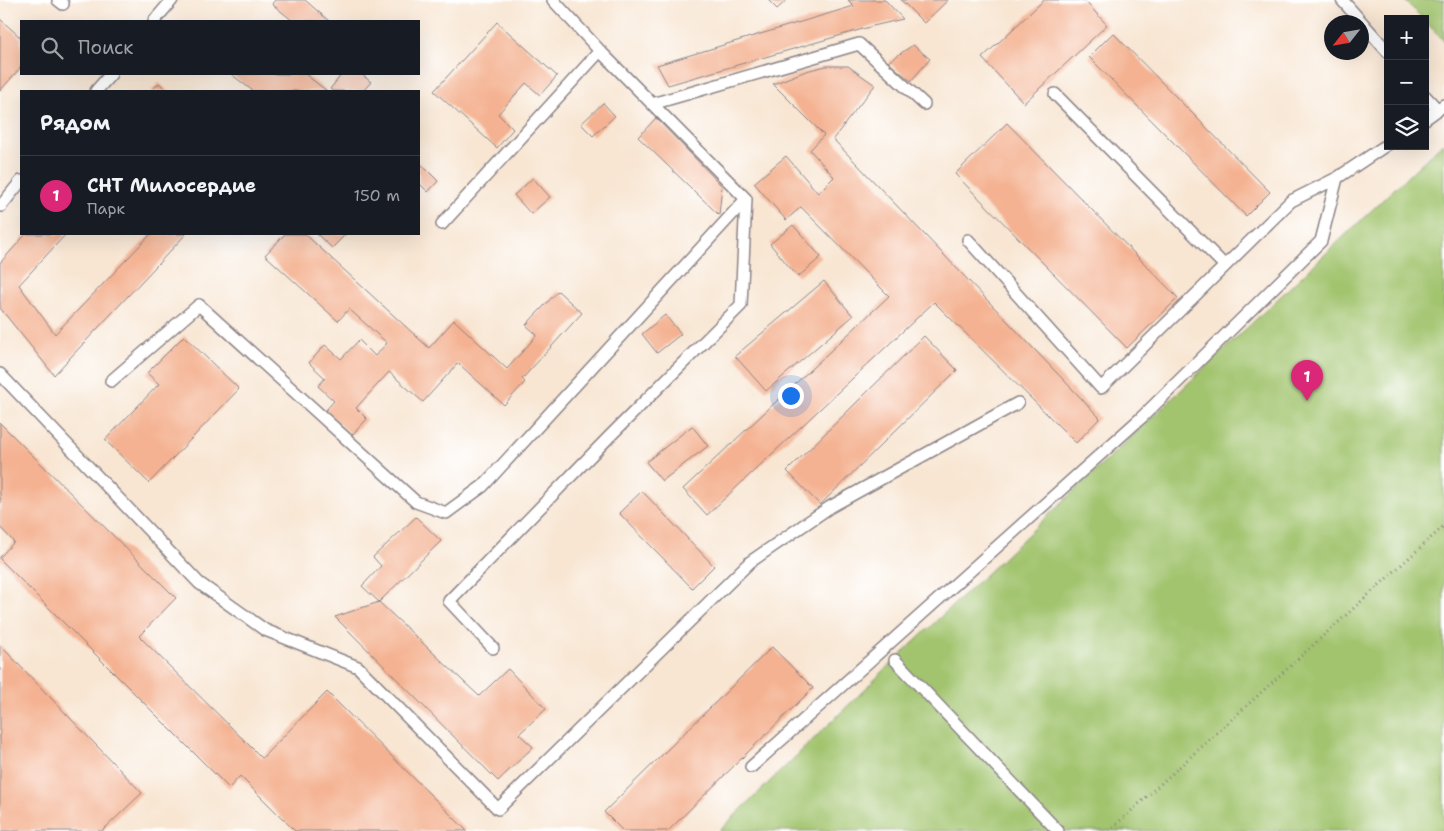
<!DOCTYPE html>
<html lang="ru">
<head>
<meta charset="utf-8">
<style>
  :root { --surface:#171b24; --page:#20242c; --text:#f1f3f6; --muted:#9ea1a6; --line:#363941; --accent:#db2777 }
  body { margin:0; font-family:"Shantell Sans",sans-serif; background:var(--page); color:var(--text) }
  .controls { position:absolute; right:15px; top:15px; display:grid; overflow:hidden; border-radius:0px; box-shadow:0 5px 20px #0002 }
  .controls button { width:45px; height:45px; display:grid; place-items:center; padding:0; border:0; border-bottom:1px solid var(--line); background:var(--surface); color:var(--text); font:25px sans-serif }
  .compass { position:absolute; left:1324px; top:15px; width:45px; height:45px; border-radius:50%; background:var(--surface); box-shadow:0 5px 20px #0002; rotate:239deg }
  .you { position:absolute; left:790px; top:395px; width:18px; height:18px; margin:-12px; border:4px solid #fff; border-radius:50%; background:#1a73e8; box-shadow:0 0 0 8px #1a73e833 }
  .badge { display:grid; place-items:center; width:32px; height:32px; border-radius:50%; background:var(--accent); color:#fff; font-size:16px; font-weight:700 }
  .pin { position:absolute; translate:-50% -41px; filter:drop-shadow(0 1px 2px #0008) }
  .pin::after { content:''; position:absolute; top:26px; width:18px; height:15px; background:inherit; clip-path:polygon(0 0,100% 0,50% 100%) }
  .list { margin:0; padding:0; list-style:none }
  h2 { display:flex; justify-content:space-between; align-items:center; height:65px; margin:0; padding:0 20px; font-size:21px }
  h2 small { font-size:16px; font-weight:400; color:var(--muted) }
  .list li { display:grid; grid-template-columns:32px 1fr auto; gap:15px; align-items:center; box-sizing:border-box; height:80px; padding:0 20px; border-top:1px solid var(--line) }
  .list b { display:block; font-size:19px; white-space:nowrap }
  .list p { margin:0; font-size:16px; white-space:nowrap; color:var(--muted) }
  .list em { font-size:16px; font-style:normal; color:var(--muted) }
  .icon { flex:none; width:28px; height:28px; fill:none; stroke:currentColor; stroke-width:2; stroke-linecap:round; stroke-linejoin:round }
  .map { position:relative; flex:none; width:1444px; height:831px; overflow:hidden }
  .search { position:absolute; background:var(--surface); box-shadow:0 5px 20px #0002; left:20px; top:20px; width:400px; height:55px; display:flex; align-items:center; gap:12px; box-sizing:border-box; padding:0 18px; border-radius:0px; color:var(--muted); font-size:19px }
  .panel { position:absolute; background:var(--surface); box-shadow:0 5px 20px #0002; left:20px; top:90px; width:400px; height:145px; border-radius:0px }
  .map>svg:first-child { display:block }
</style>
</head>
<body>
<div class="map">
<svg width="1444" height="831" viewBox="0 0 1444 831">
  <rect width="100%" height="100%" fill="#fff"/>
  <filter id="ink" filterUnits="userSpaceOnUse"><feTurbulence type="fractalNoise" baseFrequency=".02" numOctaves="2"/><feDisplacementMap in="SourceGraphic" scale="10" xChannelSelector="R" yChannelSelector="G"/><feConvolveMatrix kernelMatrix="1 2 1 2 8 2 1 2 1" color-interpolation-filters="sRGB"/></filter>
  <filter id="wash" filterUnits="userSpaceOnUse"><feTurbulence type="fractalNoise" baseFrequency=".0096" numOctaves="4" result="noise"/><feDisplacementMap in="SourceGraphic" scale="20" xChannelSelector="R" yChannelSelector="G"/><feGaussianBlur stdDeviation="1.12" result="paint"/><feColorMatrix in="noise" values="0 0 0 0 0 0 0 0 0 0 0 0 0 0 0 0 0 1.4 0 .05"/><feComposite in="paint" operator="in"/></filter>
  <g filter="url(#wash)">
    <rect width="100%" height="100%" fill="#f8e6d3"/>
    <path fill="#a2c46e" stroke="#627354" d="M1404 0H1444V41L1425 21V19H1423Z
      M1444 142V831H719L895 660Z"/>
    <g id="blocks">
      <path fill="#f4b292" d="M275 0H305L329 21H293L272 4Z
        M768 0H787L777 9Z
        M848 0H885L903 19 873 26 668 85 657 65 854 6Z
        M901 0H948L924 23Z
        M1044 0H1084L1107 25 1024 103 982 58Z
        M0 19 21 38V67L0 91Z
        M497 22 557 76 540 95 526 83 498 114 513 129 497 148 434 91Z
        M1113 33 1270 192 1246 216 1089 57Z
        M913 45 930 59 911 81 888 62Z
        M826 66H848L875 85 833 139 1100 418 1076 443 934 302 707 515 683 489 889 296 801 207 786 220 754 183 786 156 818 193 834 177 810 150 824 135 773 84 806 71Z
        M231 74H305L327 91H253Z
        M342 74H361L371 82 363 91H333L330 89Z
        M159 83 168 91H151Z
        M603 103 615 116 593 136 581 124Z
        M656 118 722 186 719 215 638 137Z
        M1007 123 1178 298 1127 348 955 174Z
        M419 162 438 181 428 192 419 183Z
        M533 178 550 197 531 214 514 195Z
        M793 225 821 257 798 277 770 244Z
        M26 234H66L19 285 55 334 151 234H186L54 375 0 308V263Z
        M285 234H305L429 348 454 320 507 369 537 335 526 325 558 291 582 313 522 379 525 382 504 405 458 363 423 402 389 372 356 408 367 419 352 435 325 411 334 401 318 386 325 378 309 363 325 345 341 359 359 340 375 356 387 343 349 309 338 321 265 255Z
        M317 234H346L332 248Z
        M824 281 853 316 766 391 735 356Z
        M665 315 681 334 657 353 642 334Z
        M184 336 239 389 149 483 105 440 159 384 147 373Z
        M924 336 957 370 820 505 787 471Z
        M0 423 176 598 139 636 262 758 327 692 467 831H295L240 776 229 788 0 559V557L14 542 0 527V500L1 499 0 497Z
        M692 426 708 446 662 481 646 462Z
        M642 491 714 566 692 588 619 513Z
        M416 517 441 541 379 602 362 586 381 566 373 557Z
        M379 602 479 696 508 669 546 709 519 734 533 747 498 781 335 617Z
        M0 645 142 793 102 831H0Z
        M772 647 813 688 668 831H623L604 812Z"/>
    </g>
  </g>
  <g filter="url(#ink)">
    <use href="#blocks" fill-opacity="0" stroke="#8d8487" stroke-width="1"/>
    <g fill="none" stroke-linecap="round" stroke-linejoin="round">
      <defs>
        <path id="service" d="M58 0 63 4
          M1342 0 1388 52
          M154 21 172 0
          M96 91 111 74
          M1055 94 1225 266
          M1425 96 1438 110
          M652 104 859 44 924 104
          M1425 119 1444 105
          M1 206 21 181
          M442 224 600 51 553 0
          M968 240 1101 388 1291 201 1337 178
          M0 374 199 583 265 630 358 667 498 809 750 562 830 507 1018 403
          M111 381 199 305 416 502 446 513 483 486 746 199
          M493 648 449 601 609 437 741 305 746 199 600 51
          M895 660 1058 831
          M751 767 1141 418 1321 241 1337 178 1388 144"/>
      </defs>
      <use href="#service" stroke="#8d8487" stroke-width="14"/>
      <path stroke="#8d8487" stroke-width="3" stroke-dasharray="1 4" stroke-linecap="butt" d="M1109 831 1444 526"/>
      <use href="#service" stroke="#fff" stroke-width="11"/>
    </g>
  </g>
</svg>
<div class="controls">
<button>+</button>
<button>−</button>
<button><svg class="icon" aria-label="layers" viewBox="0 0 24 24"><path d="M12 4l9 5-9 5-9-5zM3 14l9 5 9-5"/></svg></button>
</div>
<svg class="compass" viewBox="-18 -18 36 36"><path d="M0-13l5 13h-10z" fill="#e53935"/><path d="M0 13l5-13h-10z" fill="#9ea1a6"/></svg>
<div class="you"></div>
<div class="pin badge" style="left:1307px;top:401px">1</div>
<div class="search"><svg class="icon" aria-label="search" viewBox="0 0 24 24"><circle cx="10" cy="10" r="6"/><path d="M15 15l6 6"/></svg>Поиск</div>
<section class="panel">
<h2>Рядом<small></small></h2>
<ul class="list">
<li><span class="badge">1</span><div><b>СНТ Милосердие</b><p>Парк</p></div><em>150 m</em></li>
</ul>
</section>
</div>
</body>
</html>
